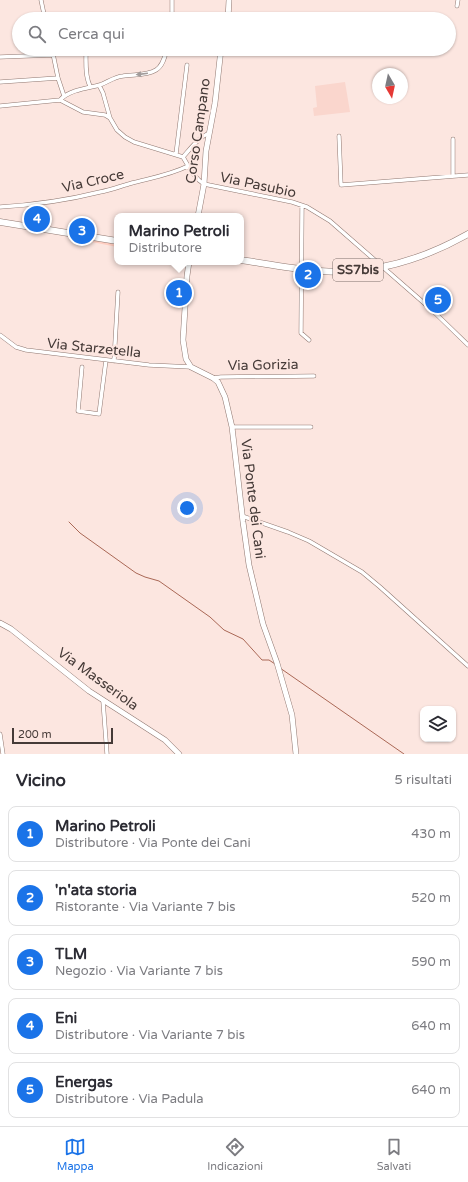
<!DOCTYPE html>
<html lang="it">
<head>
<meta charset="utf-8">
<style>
  :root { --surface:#fff; --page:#f7f7f7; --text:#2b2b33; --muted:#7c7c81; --line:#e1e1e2; --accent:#1a73e8 }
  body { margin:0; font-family:"Varela Round",sans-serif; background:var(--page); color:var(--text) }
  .controls { position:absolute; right:12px; bottom:12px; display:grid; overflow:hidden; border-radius:8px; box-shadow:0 1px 3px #0004 }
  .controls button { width:36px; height:36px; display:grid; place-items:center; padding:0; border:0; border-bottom:1px solid var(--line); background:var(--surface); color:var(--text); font:20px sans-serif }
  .compass { position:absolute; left:372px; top:68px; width:36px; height:36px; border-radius:50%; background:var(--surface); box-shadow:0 1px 3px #0004; rotate:171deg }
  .scale { position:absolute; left:12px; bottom:10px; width:101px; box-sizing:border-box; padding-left:4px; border:2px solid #453a37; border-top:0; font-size:11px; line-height:14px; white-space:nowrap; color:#453a37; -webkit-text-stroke:3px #fce6e0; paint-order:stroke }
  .you { position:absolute; left:187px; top:508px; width:14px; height:14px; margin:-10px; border:3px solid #fff; border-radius:50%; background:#1a73e8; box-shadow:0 0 0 6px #1a73e833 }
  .badge { display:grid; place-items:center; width:26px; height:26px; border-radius:50%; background:var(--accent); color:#fff; font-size:13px; font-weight:700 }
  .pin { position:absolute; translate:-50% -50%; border:2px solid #fff; box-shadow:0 1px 4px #0006 }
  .popup { position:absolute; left:114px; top:213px; width:130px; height:52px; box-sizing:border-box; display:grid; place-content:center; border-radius:8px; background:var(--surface); filter:drop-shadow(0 1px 3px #0005); font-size:13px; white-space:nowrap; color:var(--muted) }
  .popup b { font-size:15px; color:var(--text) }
  .popup::after { content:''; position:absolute; left:50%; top:100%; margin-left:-8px; border:8px solid transparent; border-top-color:var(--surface) }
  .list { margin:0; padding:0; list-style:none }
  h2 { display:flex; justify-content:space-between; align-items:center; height:52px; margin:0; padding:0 16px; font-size:17px }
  h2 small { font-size:13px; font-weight:400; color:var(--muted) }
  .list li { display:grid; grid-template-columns:26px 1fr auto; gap:12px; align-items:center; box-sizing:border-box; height:56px; margin:0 8px 8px; padding:0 8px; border:1px solid var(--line); border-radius:8px }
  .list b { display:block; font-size:15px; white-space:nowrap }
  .list p { margin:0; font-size:13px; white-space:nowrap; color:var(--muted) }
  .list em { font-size:13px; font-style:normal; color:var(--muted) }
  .icon { flex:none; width:22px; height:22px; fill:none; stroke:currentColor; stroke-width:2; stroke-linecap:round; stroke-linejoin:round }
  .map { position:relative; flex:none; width:468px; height:754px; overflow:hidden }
  .search { position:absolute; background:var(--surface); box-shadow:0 1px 3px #0004; left:12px; right:12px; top:12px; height:44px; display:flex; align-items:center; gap:10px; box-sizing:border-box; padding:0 14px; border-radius:22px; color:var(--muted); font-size:15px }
  .sheet { height:372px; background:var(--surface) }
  nav { display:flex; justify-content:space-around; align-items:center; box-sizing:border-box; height:56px; border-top:1px solid var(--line); background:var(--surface); font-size:11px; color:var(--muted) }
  nav a { display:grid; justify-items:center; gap:2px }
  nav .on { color:var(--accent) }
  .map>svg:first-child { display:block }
</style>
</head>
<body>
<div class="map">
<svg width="468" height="754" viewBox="0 0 468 754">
  <rect width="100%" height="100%" fill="#fce6e0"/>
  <path fill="#fad6cd" d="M345 82 350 112 314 116 313 108 317 107 315 86Z"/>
  <path fill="#ffcec1" d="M92 240 117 244V247L92 242Z"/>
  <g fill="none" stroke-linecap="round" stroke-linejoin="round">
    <path stroke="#aa6856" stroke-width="1" d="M69 522 80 533 136 573 145 577 159 581 210 617 224 630 243 639 262 660H269L275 664
      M280 668 404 754"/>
    <defs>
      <path id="street" d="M41 0 45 19
        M457 6 458 0
        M172 19V0
        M52 49 58 78 64 96
        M0 57 53 55
        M0 82 58 78
        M99 85 103 93 110 118
        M90 86C85 76 86 63 86 52L88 51 110 49
        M60 100 83 112 105 115 110 118 117 130 125 137 134 142 183 157C189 167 194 178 204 184L292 202 307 207 330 221 432 310 468 345
        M60 100C69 90 88 88 100 85 108 82 114 77 123 76 134 74 146 76 156 70 163 66 165 56 167 49
        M0 106 60 100
        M339 136 341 185 468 175
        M453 139V176
        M176 154 187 65
        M183 157C191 148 198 138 209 133
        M302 206 301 333 309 340
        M0 207C33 205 68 200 100 192 111 190 121 186 132 183 151 178 170 175 188 166
        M0 335 16 347 26 350 149 365 191 367
        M114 361 118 292
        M82 367 78 411 99 414 106 360
        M213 378 221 377 314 376
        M232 427H311
        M242 516 288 532 309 541 362 572 380 587 468 666
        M103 701 107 754
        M0 734 3 754"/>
      <path id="secondary" d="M228 19 229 0
        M198 216 204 184 206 151 215 103 221 49
        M189 262 187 276 183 340 186 359 191 367 213 378 218 382 225 397 232 427 243 522 249 565 263 624 277 663 292 715 296 754
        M0 623 11 629 89 691 165 740 179 754"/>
      <path id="primary" d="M0 222 117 241
        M241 260C267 264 293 269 320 271 373 275 422 260 468 234"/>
    </defs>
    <use href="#street" stroke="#907871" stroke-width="4.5"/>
    <use href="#secondary" stroke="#907871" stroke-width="6"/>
    <use href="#primary" stroke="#907871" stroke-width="7"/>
    <use href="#street" stroke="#fff" stroke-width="3.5"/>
    <use href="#secondary" stroke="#fff" stroke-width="5"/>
    <use href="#primary" stroke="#fff" stroke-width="6"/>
  </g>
  <defs><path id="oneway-solid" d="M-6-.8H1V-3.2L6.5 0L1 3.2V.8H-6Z"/></defs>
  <use fill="#a29c9b" href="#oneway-solid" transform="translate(142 74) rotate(173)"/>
  <g text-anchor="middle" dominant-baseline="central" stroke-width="4" stroke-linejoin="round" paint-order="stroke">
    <rect fill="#fce6e0" stroke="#7c6e6a" stroke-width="1" x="333" y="259" width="50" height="22" rx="3"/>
    <g font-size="13" font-weight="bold" fill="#453a37">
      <text x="358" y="270">SS7bis</text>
    </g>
    <g font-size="14" fill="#453a37" stroke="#fce6e0">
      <text transform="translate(198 131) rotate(-82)">Corso Campano</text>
      <text transform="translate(93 181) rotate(-13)">Via Croce</text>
      <text transform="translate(258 185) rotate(12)">Via Pasubio</text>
      <text transform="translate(94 348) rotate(6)">Via Starzetella</text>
      <text transform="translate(263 365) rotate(-1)">Via Gorizia</text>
      <text transform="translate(253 499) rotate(83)">Via Ponte dei Cani</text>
      <text transform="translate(98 679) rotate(36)">Via Masseriola</text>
    </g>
  </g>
</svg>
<div class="controls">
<button><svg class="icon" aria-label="layers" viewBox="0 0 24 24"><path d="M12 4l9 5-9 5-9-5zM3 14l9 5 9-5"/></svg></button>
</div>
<svg class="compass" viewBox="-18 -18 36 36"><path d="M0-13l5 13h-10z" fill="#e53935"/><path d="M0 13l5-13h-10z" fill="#7c7c81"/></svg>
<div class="scale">200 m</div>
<div class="you"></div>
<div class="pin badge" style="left:179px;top:293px">1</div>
<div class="popup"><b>Marino Petroli</b>Distributore</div>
<div class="pin badge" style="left:308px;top:275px">2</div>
<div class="pin badge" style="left:82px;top:231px">3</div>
<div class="pin badge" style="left:37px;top:219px">4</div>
<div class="pin badge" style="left:438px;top:300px">5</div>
<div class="search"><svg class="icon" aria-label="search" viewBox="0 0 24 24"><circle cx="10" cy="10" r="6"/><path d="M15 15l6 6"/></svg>Cerca qui</div>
</div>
<section class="sheet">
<h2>Vicino<small>5 risultati</small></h2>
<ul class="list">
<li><span class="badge">1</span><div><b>Marino Petroli</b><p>Distributore · Via Ponte dei Cani</p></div><em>430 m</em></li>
<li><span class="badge">2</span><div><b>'n'ata storia</b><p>Ristorante · Via Variante 7 bis</p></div><em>520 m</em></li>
<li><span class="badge">3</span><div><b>TLM</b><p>Negozio · Via Variante 7 bis</p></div><em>590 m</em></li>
<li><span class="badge">4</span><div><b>Eni</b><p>Distributore · Via Variante 7 bis</p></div><em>640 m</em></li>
<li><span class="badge">5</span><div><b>Energas</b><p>Distributore · Via Padula</p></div><em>640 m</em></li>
</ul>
</section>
<nav>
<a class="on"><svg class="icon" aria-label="map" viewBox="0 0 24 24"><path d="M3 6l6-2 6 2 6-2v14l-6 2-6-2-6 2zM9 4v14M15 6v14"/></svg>Mappa</a>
<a><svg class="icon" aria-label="directions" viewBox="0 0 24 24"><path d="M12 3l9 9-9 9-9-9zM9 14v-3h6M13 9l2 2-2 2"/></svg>Indicazioni</a>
<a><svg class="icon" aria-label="saved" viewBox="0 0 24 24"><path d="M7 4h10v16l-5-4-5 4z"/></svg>Salvati</a>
</nav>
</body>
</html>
